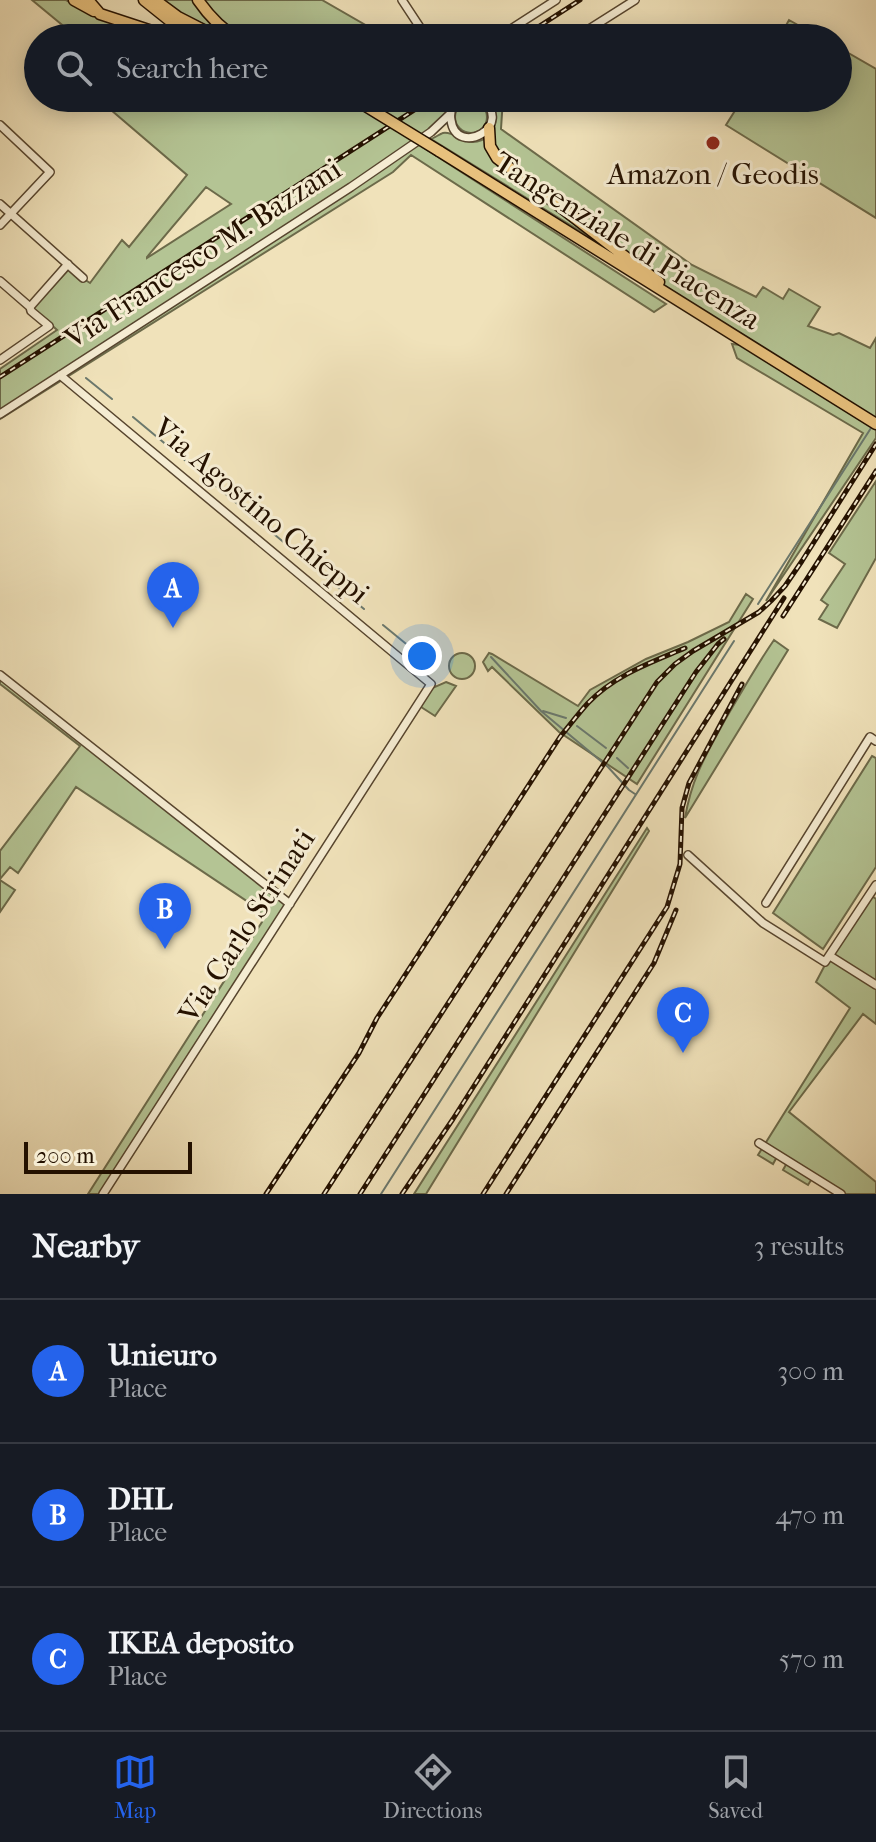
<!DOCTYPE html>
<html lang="en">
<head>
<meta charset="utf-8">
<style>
  :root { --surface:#171b24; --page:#242831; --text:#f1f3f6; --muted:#9ea1a6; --line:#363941; --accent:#2563eb }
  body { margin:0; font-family:"IM FELL French Canon",serif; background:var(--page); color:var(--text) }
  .scale { position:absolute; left:24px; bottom:20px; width:168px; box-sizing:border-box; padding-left:8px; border:4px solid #241100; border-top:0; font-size:22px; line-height:28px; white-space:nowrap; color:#241100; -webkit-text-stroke:6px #f5ecd2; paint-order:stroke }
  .you { position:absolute; left:422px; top:656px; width:28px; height:28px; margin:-20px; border:6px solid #fff; border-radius:50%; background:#1a73e8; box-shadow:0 0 0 12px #1a73e833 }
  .badge { display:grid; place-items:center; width:52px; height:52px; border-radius:50%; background:var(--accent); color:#fff; font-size:26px; font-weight:700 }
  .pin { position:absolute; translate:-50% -66px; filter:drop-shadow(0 2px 4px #0008) }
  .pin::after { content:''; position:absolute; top:42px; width:28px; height:24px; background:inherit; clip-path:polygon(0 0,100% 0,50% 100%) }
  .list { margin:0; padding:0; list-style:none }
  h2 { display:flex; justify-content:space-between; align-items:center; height:104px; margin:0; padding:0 32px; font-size:34px }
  h2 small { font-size:26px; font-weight:400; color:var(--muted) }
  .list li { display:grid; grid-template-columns:52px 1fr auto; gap:24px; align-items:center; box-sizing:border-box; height:144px; padding:0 32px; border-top:2px solid var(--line) }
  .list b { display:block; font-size:30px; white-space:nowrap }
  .list p { margin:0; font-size:26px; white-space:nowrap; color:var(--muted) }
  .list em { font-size:26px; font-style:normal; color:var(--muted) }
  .icon { flex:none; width:44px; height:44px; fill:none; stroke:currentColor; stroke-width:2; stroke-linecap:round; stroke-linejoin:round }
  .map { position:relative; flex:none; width:876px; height:1194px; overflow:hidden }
  .search { position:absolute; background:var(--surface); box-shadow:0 4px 20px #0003; left:24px; right:24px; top:24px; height:88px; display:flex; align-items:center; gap:20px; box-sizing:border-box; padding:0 28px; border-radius:44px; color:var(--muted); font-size:30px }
  .sheet { height:536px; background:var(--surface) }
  nav { display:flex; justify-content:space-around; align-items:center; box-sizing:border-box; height:112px; border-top:2px solid var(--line); background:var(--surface); font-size:22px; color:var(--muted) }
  nav a { display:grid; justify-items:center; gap:4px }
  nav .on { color:var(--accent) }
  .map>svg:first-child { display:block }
</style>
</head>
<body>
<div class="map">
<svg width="876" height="1194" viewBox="0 0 876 1194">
  <rect width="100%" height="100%" fill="#f0e2ba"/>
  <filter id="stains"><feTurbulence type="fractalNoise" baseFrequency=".0025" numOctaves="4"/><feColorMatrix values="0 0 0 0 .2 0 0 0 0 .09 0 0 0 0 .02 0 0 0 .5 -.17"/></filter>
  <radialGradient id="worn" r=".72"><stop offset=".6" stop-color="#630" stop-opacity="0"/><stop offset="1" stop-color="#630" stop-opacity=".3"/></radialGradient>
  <path fill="#b4c494" stroke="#6c6a4a" stroke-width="2" fill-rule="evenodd" d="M32 0H66L100 18 162 38H78Z
    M162 0H322L388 38H233L169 8Z
    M789 20 821 38H779Z
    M838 47 876 69V218L726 125 743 98H838Z
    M97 98H340L368 113 381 107 365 98H455L449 105 446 113 421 146 666 304 654 312 411 155 393 172 0 419V369L57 330 33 308 69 269 90 283 122 240 129 247 187 175ZM206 187 231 204 147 258V257Z
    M488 98H503L501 129 692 265 756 297 763 287 783 299 789 289 820 307 808 326 833 335 839 333 870 348 876 338V438L766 601 863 433 737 358 732 344 758 347 601 244 431 139C434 138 440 134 443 133 454 131 462 143 473 142 498 140 501 114 488 98Z
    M455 117a16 16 0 1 1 32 0a16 16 0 1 1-32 0Z
    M876 481V558L837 628 819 619 828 605 821 600 845 564 829 553Z
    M746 594 753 599 637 784 559 732 492 667 488 671 483 662 489 653 492 654 578 706 590 690 646 659 688 642 729 622Z
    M774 640 788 650 685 818C692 777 706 755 725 720 741 693 756 666 774 640Z
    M449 666a13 13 0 1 1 26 0a13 13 0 1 1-26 0Z
    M0 675 291 904 103 1194H88L262 922 260 910 76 787 18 873 10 867 0 879V851L80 746 0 684Z
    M446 682 456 686 435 716 418 705 430 689Z
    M872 756 876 758V867L823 949 773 913Z
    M647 828 649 831 426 1194H414Z
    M0 880 15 890 0 912Z
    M869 894 876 899V1024L863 1014 789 1112 876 1182V1194H841L813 1177 808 1185 783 1170 788 1161 778 1155 773 1164 758 1155 850 1008 816 982 826 963Z"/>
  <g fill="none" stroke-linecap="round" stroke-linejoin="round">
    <path stroke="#6b786d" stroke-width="2" d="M86 378 112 399
      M133 417 364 609
      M758 604 871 428
      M383 625 416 652
      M491 657 541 711 608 767 629 790 635 794
      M543 711 566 718
      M577 726 606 748
      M617 758 628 768
      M381 1194 734 641"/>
    <defs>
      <path id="minor" d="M402 0 427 38
        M497 38 556 0
        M575 38 635 0
        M462 98C454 103 449 110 451 120 456 159 518 125 480 98
        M491 109 499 98
        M0 125 50 172 0 225
        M0 204 83 278
        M0 281 30 307
        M0 360 49 326 31 311 30 307 68 264
        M60 375 431 684 103 1194
        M0 414 351 187 431 132 450 114
        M0 675 290 904
        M688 855 763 923 825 962 876 885
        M766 903 870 737 876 741
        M830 956 876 985
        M759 1143 841 1194"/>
      <path id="highway" d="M74 0 94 11
        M88 0 100 14 173 38
        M144 0 174 24 199 38
        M155 0 178 17 219 38
        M198 0C209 16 220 28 237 38
        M489 128 490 146 497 158 636 265 659 282
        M439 151 876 424"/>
    </defs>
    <use href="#minor" stroke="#57452e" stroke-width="10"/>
    <use href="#highway" stroke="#241100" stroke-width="13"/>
    <use href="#minor" stroke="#f5ecd2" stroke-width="7"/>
    <use href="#highway" stroke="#e8c17d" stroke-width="10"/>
    <defs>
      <path id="rail" d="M521 38 580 0
        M0 377 433 98
        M783 616 876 471
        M266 1194 359 1053 377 1018 560 737C569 726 578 714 588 703 615 675 650 663 685 648
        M324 1194 657 682 675 664 693 651 759 612 771 601 785 586 802 561 876 444
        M360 1194 696 672 718 644 724 639
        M402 1194 453 1119 784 598
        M483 1194 667 907 680 864 682 808 689 783 742 684
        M506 1194 654 963 676 910"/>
    </defs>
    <use href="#rail" stroke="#241100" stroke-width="5"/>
    <use href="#rail" stroke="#f5ecd2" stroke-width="2" stroke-dasharray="6" stroke-linecap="butt"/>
    <defs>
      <path id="highway-bridge" d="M364 105 439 151"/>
    </defs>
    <use href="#highway-bridge" stroke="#241100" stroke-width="13" stroke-linecap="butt"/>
    <use href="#highway-bridge" stroke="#e8c17d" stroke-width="10"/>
  </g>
  <circle fill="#8f2418" stroke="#f5ecd2" stroke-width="3" cx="713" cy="143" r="8"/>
  <g text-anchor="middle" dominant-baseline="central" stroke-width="6" stroke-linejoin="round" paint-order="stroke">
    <g font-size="30" fill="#241100" stroke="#f5ecd2">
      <text x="713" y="174">Amazon / Geodis</text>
    </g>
    <g font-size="30" fill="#241100" stroke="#f5ecd2">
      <text transform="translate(627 241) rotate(32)">Tangenziale di Piacenza</text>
      <text transform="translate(203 254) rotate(-33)">Via Francesco M. Bazzani</text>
      <text transform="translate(261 511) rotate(40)">Via Agostino Chieppi</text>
      <text transform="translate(247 926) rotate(-57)">Via Carlo Strinati</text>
    </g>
  </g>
  <rect width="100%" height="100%" filter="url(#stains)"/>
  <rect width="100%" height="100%" fill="url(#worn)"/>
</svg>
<div class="scale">200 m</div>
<div class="you"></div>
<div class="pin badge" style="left:173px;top:628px">A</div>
<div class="pin badge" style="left:165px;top:949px">B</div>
<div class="pin badge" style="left:683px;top:1053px">C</div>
<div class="search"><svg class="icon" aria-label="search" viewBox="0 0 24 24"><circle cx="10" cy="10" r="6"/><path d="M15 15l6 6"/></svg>Search here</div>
</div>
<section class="sheet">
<h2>Nearby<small>3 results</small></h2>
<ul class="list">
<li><span class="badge">A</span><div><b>Unieuro</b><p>Place</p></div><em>300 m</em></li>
<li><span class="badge">B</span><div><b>DHL</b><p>Place</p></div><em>470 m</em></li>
<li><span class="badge">C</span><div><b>IKEA deposito</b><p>Place</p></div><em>570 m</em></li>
</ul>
</section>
<nav>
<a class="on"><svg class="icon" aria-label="map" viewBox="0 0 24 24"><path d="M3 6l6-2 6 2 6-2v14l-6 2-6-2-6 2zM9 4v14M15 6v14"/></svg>Map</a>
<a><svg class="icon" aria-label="directions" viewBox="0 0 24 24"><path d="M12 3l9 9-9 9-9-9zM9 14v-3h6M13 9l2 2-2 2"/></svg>Directions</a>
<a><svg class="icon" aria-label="saved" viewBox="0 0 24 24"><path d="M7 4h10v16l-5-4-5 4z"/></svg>Saved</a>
</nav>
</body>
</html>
